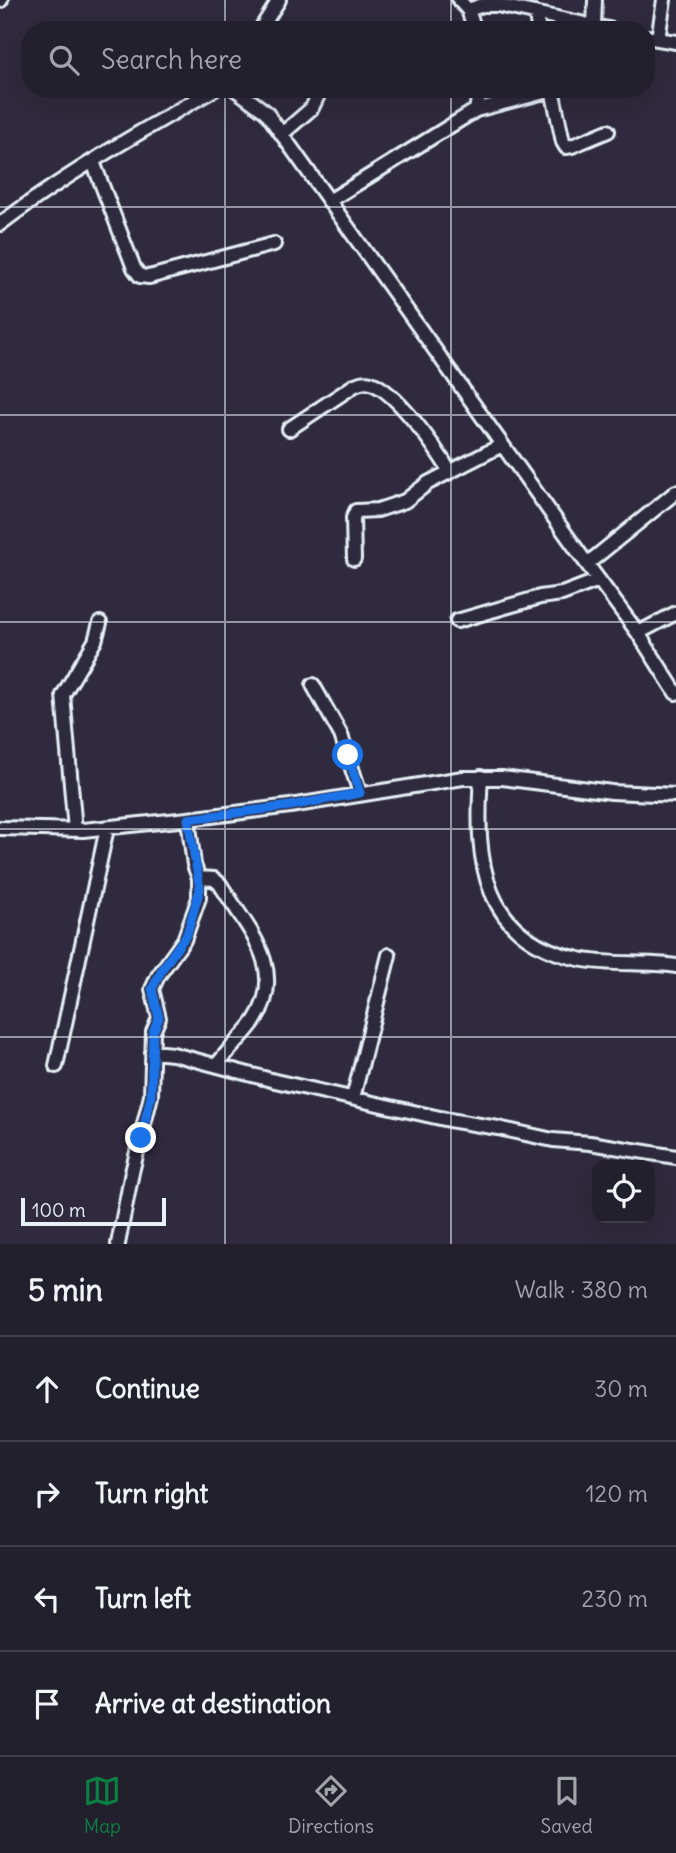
<!DOCTYPE html>
<html lang="en">
<head>
<meta charset="utf-8">
<style>
  :root { --surface:#23202e; --page:#2b2836; --text:#f1f3f6; --muted:#a3a3aa; --line:#403e4a; --accent:#0b8043 }
  body { margin:0; font-family:Delius,sans-serif; background:var(--page); color:var(--text) }
  .controls { position:absolute; right:21px; bottom:21px; display:grid; overflow:hidden; border-radius:14px; box-shadow:0 7px 28px #0002 }
  .controls button { width:63px; height:63px; display:grid; place-items:center; padding:0; border:0; border-bottom:2px solid var(--line); background:var(--surface); color:var(--text); font:35px sans-serif }
  .scale { position:absolute; left:21px; bottom:18px; width:145px; box-sizing:border-box; padding-left:7px; border:4px solid #e8f1f8; border-top:0; font-size:19px; line-height:24px; white-space:nowrap; color:#e8f1f8; -webkit-text-stroke:5px #2f2a3d; paint-order:stroke }
  .stop { position:absolute; width:21px; height:21px; margin:-16px; border:5px solid #1a73e8; border-radius:50%; background:#fff }
  .stop.end { background:#1a73e8; border-color:#fff; box-shadow:0 2px 7px #0008 }
  .list { margin:0; padding:0; list-style:none }
  h2 { display:flex; justify-content:space-between; align-items:center; height:91px; margin:0; padding:0 28px; font-size:30px }
  h2 small { font-size:23px; font-weight:400; color:var(--muted) }
  .list li { display:grid; grid-template-columns:46px 1fr auto; gap:21px; align-items:center; box-sizing:border-box; height:105px; padding:0 28px; border-top:2px solid var(--line) }
  .list b { display:block; font-size:26px; white-space:nowrap }
  .list em { font-size:23px; font-style:normal; color:var(--muted) }
  .icon { flex:none; width:38px; height:38px; fill:none; stroke:currentColor; stroke-width:2; stroke-linecap:round; stroke-linejoin:round }
  .map { position:relative; flex:none; width:676px; height:1244px; overflow:hidden }
  .search { position:absolute; background:var(--surface); box-shadow:0 7px 28px #0002; left:21px; right:21px; top:21px; height:77px; display:flex; align-items:center; gap:18px; box-sizing:border-box; padding:0 24px; border-radius:28px; color:var(--muted); font-size:26px }
  .sheet { height:511px; background:var(--surface) }
  nav { display:flex; justify-content:space-around; align-items:center; box-sizing:border-box; height:98px; border-top:2px solid var(--line); background:var(--surface); font-size:19px; color:var(--muted) }
  nav a { display:grid; justify-items:center; gap:4px }
  nav .on { color:var(--accent) }
  .map>svg:first-child { display:block }
</style>
</head>
<body>
<div class="map">
<svg width="676" height="1244" viewBox="0 0 676 1244">
  <rect width="100%" height="100%" fill="#2f2a3d"/>
  <filter id="ink" filterUnits="userSpaceOnUse"><feTurbulence type="fractalNoise" baseFrequency=".0143" numOctaves="2"/><feDisplacementMap in="SourceGraphic" scale="14" xChannelSelector="R" yChannelSelector="G"/><feConvolveMatrix kernelMatrix="1 2 1 2 8 2 1 2 1" color-interpolation-filters="sRGB"/></filter>
  <g filter="url(#ink)">
    <g fill="none" stroke-linecap="round" stroke-linejoin="round">
      <defs>
        <path id="minor" d="M459 0 468 10 483 5H497L613 30
          M0 1 1 0
          M468 10 475 30
          M535 13 539 30
          M594 25 595 0
          M260 30 279 0
          M646 37 676 42
          M658 39 664 0
          M235 89 266 112 587 564 638 633 676 693
          M552 89 563 142 566 147 572 146 608 131
          M476 110 480 89
          M282 134 312 108 321 89
          M93 162 134 268 140 276 149 277 274 244
          M329 201 476 110 552 90
          M0 224C67 173 142 131 215 89
          M289 429 355 385C360 383 365 381 371 383 397 392 436 448 450 472
          M354 559 353 518 356 511 378 510 405 501 428 483 502 445
          M587 564 676 492
          M457 621 540 597 562 594 599 580
          M638 633 676 613
          M313 685 341 735 360 793
          M481 777C475 861 482 939 579 959 611 966 644 961 676 966
          M0 828 83 830 188 819 290 806 463 778H502L612 792 676 795
          M75 830 63 695 95 641 100 623
          M199 878 214 879 220 884C247 928 288 969 255 1020 244 1036 228 1049 217 1065
          M152 1052 173 1054 275 1081 449 1120 498 1128 553 1140 590 1143 676 1157
          M56 1066 107 828
          M353 1098 389 955
          M118 1244 132 1172 151 1096 153 1032 159 1018 152 989 158 976 184 940 199 898V878L194 865 188 819"/>
      </defs>
      <use href="#minor" stroke="#e8f1f8" stroke-width="18"/>
      <use href="#minor" stroke="#2f2a3d" stroke-width="12"/>
    </g>
  </g>
  <g fill="none" stroke-linecap="round" stroke-linejoin="round" filter="url(#ink)">
    <path stroke="#1a73e8" stroke-width="9" d="M141 1138 151 1096 153 1032 159 1018 152 989 163 968 187 934 200 889 188 819 290 806 360 793 348 755"/>
  </g>
  <path fill="none" stroke="#e8f1f8" stroke-width="2" stroke-opacity="0.55" d="M225 0V30M451 0V30M225 89V1244M451 89V1244M0 207H676M0 415H676M0 622H676M0 829H676M0 1037H676"/>
</svg>
<div class="controls">
<button><svg class="icon" aria-label="locate" viewBox="0 0 24 24"><circle cx="12" cy="12" r="6"/><path d="M12 2v4M12 18v4M2 12h4M18 12h4"/></svg></button>
</div>
<div class="scale">100 m</div>
<div class="stop" style="left:348px;top:755px"></div>
<div class="stop end" style="left:141px;top:1138px"></div>
<div class="search"><svg class="icon" aria-label="search" viewBox="0 0 24 24"><circle cx="10" cy="10" r="6"/><path d="M15 15l6 6"/></svg>Search here</div>
</div>
<section class="sheet">
<h2>5 min<small>Walk · 380 m</small></h2>
<ul class="list">
<li><svg class="icon" aria-label="ahead" viewBox="0 0 24 24"><path d="M12 20V5M6 11l6-6 6 6"/></svg><div><b>Continue</b></div><em>30 m</em></li>
<li><svg class="icon" aria-label="right" viewBox="0 0 24 24"><path d="M7 20v-9h11M14 6l5 5-5 5"/></svg><div><b>Turn right</b></div><em>120 m</em></li>
<li><svg class="icon" aria-label="left" viewBox="0 0 24 24"><path d="M17 20v-9H6M10 6l-5 5 5 5"/></svg><div><b>Turn left</b></div><em>230 m</em></li>
<li><svg class="icon" aria-label="arrive" viewBox="0 0 24 24"><path d="M6 21V4h12l-3 4 3 4H6"/></svg><div><b>Arrive at destination</b></div></li>
</ul>
</section>
<nav>
<a class="on"><svg class="icon" aria-label="map" viewBox="0 0 24 24"><path d="M3 6l6-2 6 2 6-2v14l-6 2-6-2-6 2zM9 4v14M15 6v14"/></svg>Map</a>
<a><svg class="icon" aria-label="directions" viewBox="0 0 24 24"><path d="M12 3l9 9-9 9-9-9zM9 14v-3h6M13 9l2 2-2 2"/></svg>Directions</a>
<a><svg class="icon" aria-label="saved" viewBox="0 0 24 24"><path d="M7 4h10v16l-5-4-5 4z"/></svg>Saved</a>
</nav>
</body>
</html>
